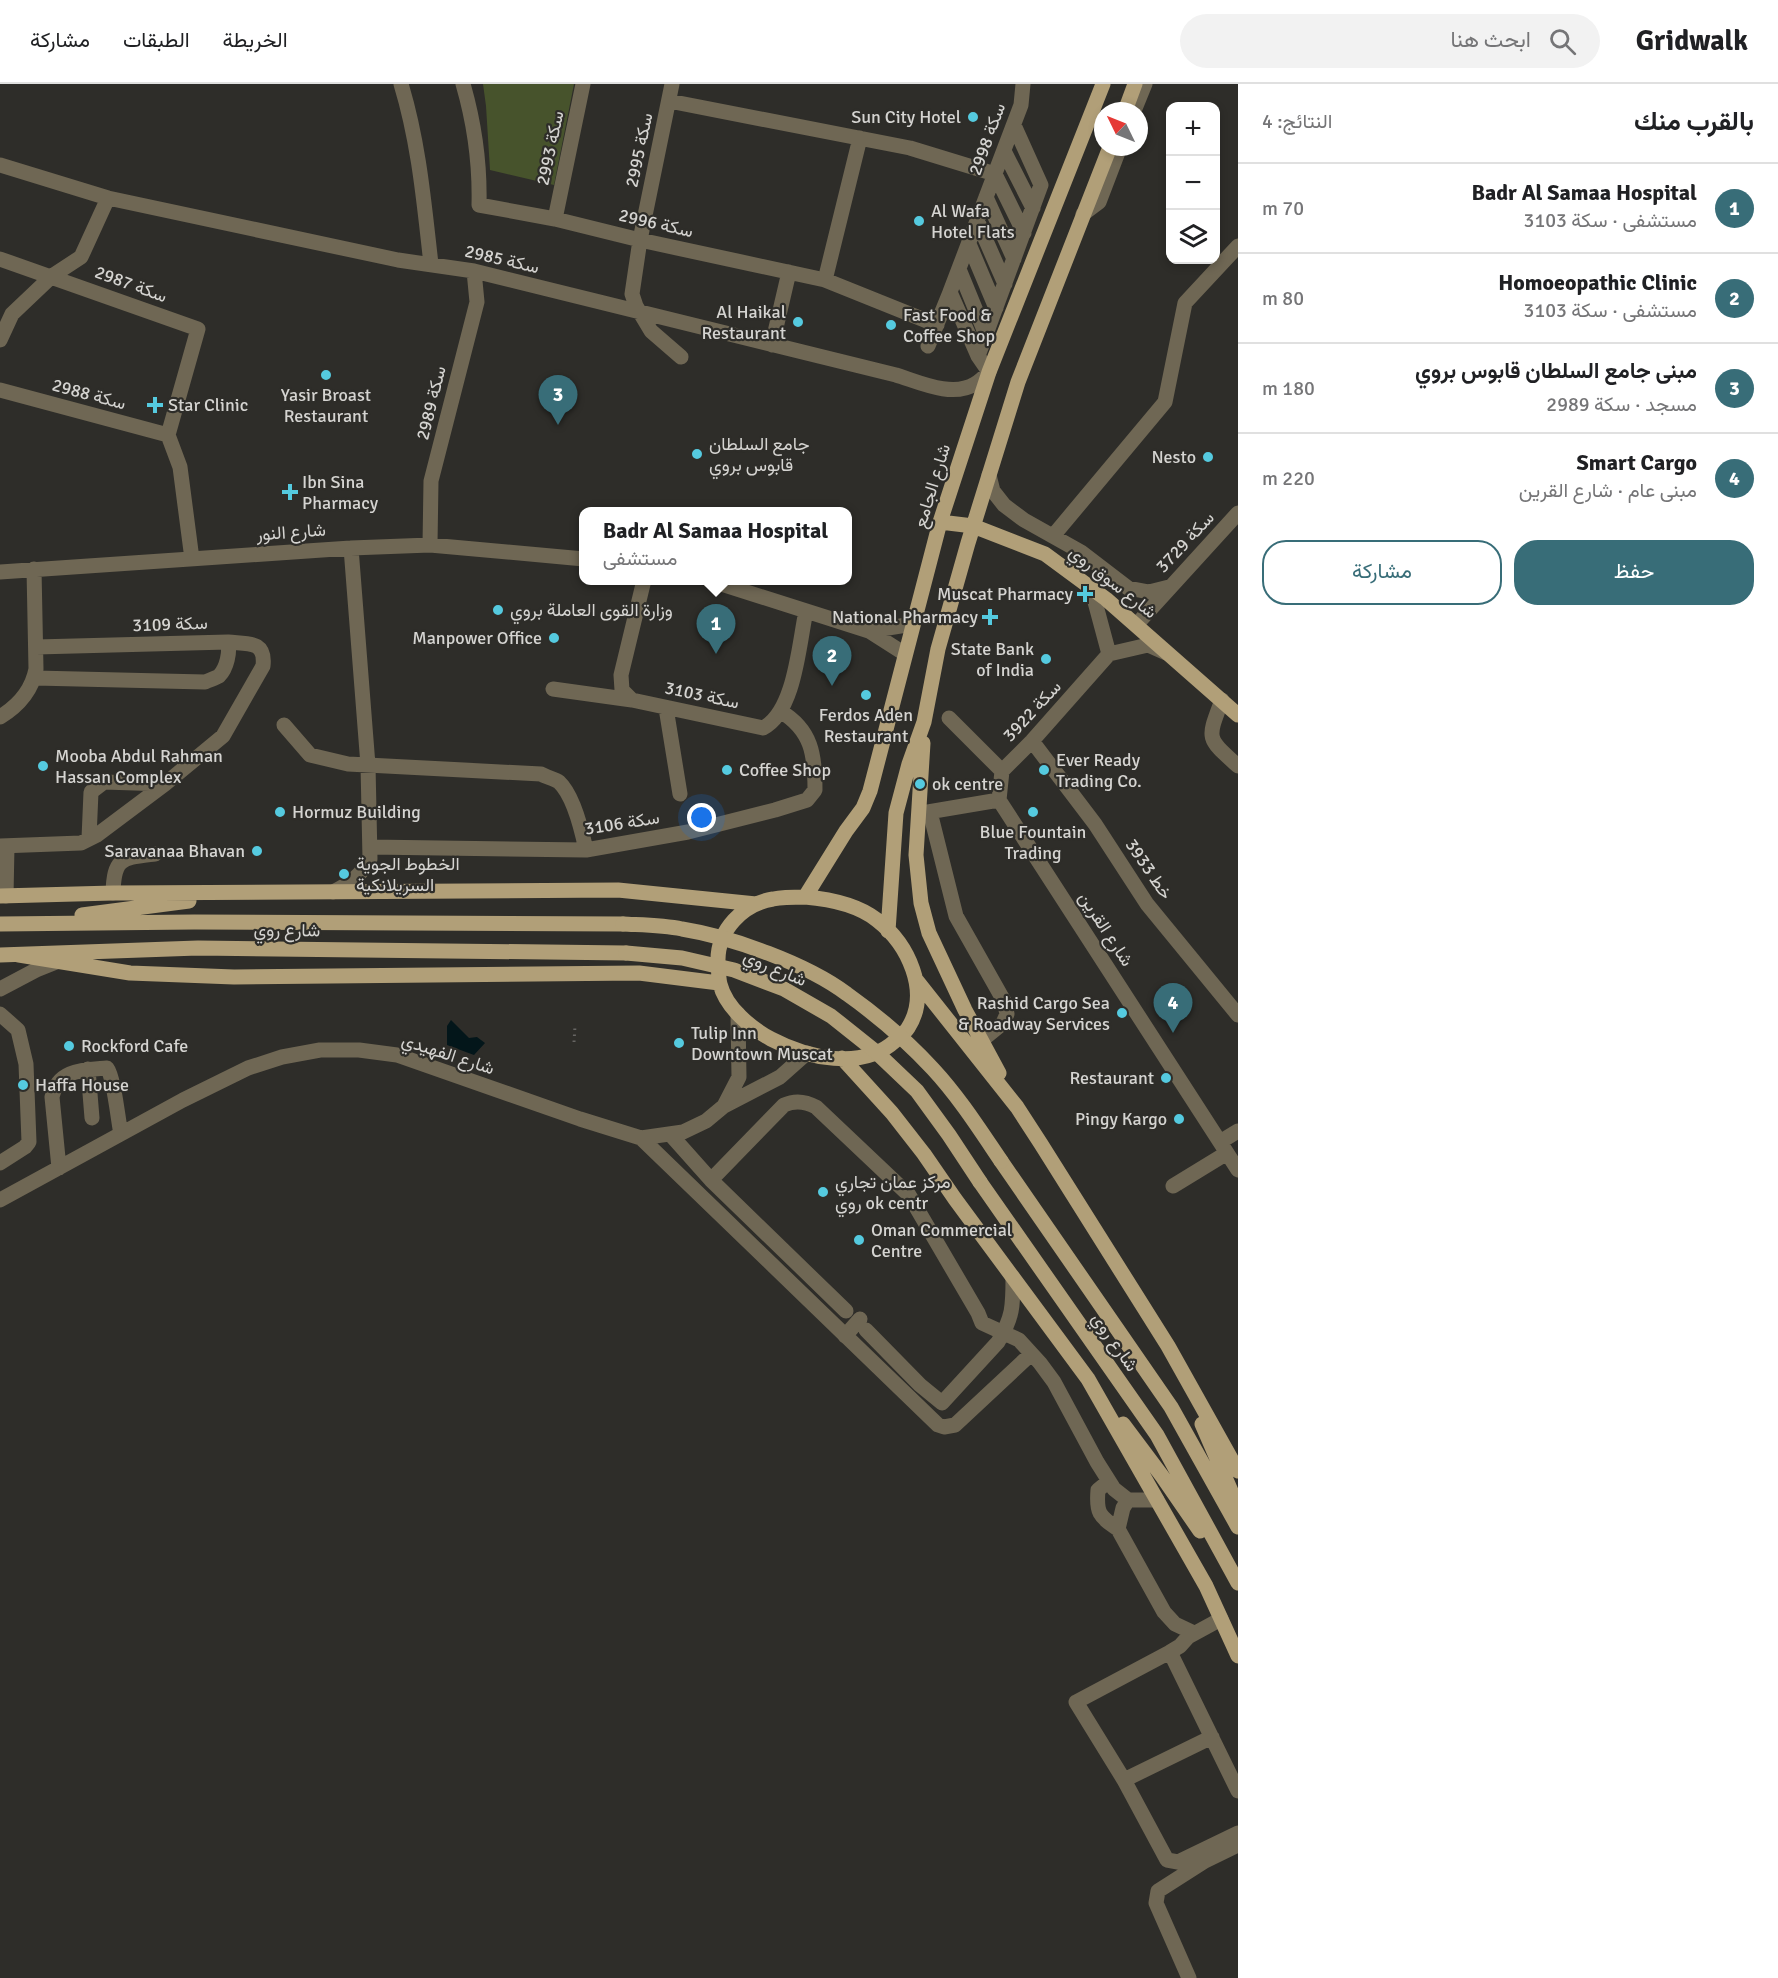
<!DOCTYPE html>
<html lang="ar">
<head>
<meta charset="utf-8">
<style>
  :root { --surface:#fff; --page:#f2f2f2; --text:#202124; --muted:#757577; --line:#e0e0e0; --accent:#386d78 }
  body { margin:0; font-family:Signika,Vazirmatn,sans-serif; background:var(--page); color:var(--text); direction:rtl }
  .controls { position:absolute; right:18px; top:18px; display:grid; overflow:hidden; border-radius:12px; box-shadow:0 3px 9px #0003 }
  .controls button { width:54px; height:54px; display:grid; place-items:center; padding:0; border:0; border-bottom:2px solid var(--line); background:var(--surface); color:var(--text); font:30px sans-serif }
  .compass { position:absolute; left:1094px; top:18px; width:54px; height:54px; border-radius:50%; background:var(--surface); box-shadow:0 3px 9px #0003; rotate:313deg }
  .you { position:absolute; left:702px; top:734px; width:21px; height:21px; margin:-15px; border:4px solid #fff; border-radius:50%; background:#1a73e8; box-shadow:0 0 0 9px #1a73e833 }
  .badge { display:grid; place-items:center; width:39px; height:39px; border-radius:50%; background:var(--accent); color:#fff; font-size:20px; font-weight:700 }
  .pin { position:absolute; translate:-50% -50px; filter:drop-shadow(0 2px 3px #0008) }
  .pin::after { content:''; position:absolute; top:32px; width:21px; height:18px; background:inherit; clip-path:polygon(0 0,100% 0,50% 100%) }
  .popup { position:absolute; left:579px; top:423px; width:273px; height:78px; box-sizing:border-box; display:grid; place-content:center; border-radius:12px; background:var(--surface); filter:drop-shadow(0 2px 4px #0005); font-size:20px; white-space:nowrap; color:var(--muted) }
  .popup b { font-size:22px; color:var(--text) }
  .popup::after { content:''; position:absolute; left:50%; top:100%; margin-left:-12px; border:12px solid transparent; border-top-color:var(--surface) }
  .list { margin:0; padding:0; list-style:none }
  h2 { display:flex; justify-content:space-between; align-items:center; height:78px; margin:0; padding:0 24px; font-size:26px }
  h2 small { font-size:20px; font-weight:400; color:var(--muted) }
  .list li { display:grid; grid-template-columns:39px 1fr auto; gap:18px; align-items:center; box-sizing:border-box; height:90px; padding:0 24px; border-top:2px solid var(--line) }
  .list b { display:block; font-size:22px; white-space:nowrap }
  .list p { margin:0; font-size:20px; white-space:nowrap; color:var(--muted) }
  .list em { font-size:20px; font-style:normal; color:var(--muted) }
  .actions { display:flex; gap:12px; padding:18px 24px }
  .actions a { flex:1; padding:14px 0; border:2px solid var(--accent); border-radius:24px; text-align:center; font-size:21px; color:var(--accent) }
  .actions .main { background:var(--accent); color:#fff }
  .icon { flex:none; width:33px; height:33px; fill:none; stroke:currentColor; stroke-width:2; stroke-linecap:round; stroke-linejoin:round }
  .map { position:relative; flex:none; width:1238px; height:1894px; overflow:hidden; direction:ltr }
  header { display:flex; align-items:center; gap:36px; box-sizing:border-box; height:84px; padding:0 30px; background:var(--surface); border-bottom:2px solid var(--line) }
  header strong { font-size:28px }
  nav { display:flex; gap:33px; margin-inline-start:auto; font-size:21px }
  .search { width:420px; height:54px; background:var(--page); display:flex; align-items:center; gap:15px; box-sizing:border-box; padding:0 21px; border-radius:33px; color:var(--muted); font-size:22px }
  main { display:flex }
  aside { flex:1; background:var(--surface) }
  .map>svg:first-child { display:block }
</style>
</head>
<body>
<header>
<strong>Gridwalk</strong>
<div class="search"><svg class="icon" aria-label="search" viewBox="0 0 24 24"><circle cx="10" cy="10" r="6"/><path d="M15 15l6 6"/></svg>ابحث هنا</div>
<nav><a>الخريطة</a><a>الطبقات</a><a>مشاركة</a></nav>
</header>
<main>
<aside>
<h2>بالقرب منك<small>النتائج: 4</small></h2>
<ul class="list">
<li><span class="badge">1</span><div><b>Badr Al Samaa Hospital</b><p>مستشفى · سكة 3103</p></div><em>70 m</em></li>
<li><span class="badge">2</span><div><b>Homoeopathic Clinic</b><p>مستشفى · سكة 3103</p></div><em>80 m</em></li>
<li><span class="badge">3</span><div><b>مبنى جامع السلطان قابوس بروي</b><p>مسجد · سكة 2989</p></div><em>180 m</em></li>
<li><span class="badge">4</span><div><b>Smart Cargo</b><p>مبنى عام · شارع القرين</p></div><em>220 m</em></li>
</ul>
<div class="actions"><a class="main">حفظ</a><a>مشاركة</a></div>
</aside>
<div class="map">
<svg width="1238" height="1894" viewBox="0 0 1238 1894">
  <rect width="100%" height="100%" fill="#2e2d29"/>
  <path fill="#47532c" d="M483 0H574L554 101 490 86 486 22Z"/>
  <path fill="#03161a" d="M451 936 469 954 477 953 485 959 474 971 447 961V942Z"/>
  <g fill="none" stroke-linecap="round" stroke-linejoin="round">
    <path stroke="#666562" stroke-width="3" stroke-dasharray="1.5 4.5" stroke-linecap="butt" d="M574 958 575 942"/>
    <path stroke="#6f6754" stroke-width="15" d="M401 0C419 59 424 119 431 180
      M463 0C474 38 480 81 479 121L555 135 640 156 825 196 937 241
      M672 0 640 156 632 210 636 222 651 247 681 273
      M669 17 910 64 995 90 1024 149
      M1134 27 1145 0
      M1004 67 1033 124
      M0 81 108 114 398 176 474 187 896 291C919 298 952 314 975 300 980 297 985 292 989 288L978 272 950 208 1021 21 1023 0
      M986 113 1014 175
      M1083 130 1099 118 1120 63
      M555 135 583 0
      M977 136 1005 200
      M969 160 996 224
      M0 175 198 245 168 351 180 383 192 475
      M959 185 986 251
      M825 196 860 54
      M0 256 12 230 52 192 81 173 108 114
      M772 261 789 188
      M928 262 950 208
      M978 272 1041 101 1014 41
      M0 306 168 351
      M989 391 993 407 1004 421 1024 436 1081 468 1128 504 1149 508 1169 503
      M1053 452 1165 318 1185 219 1238 162
      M430 461 431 397 477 218 474 187
      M0 488 351 464 430 461 584 475
      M709 496 869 547 905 570
      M1091 503 1109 570
      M1137 540 1238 429
      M869 547 913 540
      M1109 570 1148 561 1166 569
      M35 594 205 598C209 596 216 594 219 592 227 584 230 568 228 558
      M553 605 632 616 763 644C795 628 799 559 806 527
      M632 616 622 606 621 591 644 496
      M1222 616C1207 656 1206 653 1238 682
      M666 624 680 710
      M0 633C18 622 32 606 36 585L34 485
      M949 634 1002 687
      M284 641 310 671 348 680 541 690C546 693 555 695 559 698 574 712 582 747 586 766
      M1032 657 1095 740 1147 820 1238 931
      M999 716 1238 1086
      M999 716 1002 687 1032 657 1109 570
      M930 728 956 832 1004 917 1007 930 1003 939 981 957
      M922 729 999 716
      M89 754 91 708 104 698 165 700
      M0 762 81 759 97 751 165 700 223 652 263 582C266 556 247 560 228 558L36 563
      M370 763 586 766 688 748 775 726 807 716 815 706C815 671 812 646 780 627
      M333 808C350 800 361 791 370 775L368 681 351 464
      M113 809C114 773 122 774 155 770
      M6 812 7 762
      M0 905 36 886 56 878
      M0 930 18 946 26 980 29 1058 25 1063 0 1079
      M88 985 92 1034
      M724 1022 739 993 738 930
      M670 1050 711 1096 846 1227
      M641 1054 938 1341 944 1343 955 1341 1031 1270
      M1220 1058 1238 1047
      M59 1084 52 1013C58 985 83 986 107 984 114 993 118 1036 121 1050
      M711 1096 784 1021C795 1016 805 1017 816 1023L909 1111 978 1229 982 1239 1019 1256 1040 1279 1054 1298 1097 1378 1109 1397 1114 1405 1128 1416H1157
      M1173 1102 1227 1069
      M0 1116 183 1016 248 984 282 973 320 966H359L397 971 580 1035 641 1054 683 1048 706 1037 724 1022 780 993 807 969
      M866 1246 920 1301 942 1319 998 1258C1013 1233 1013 1222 1013 1194
      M845 1252 860 1235
      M1109 1397 1098 1406C1096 1429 1099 1432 1118 1445
      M1128 1416 1123 1424 1118 1445 1164 1528 1175 1540 1194 1549
      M1221 1535 1188 1553 1180 1562 1170 1568 1238 1707
      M1212 1653 1124 1696 1167 1776 1178 1778 1238 1749
      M1124 1696 1076 1618 1170 1568
      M1189 1894 1156 1819 1158 1807 1205 1777 1238 1761"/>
    <path stroke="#b19f78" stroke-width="15" d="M1125 27 1135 0
      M940 438 973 442 1045 470 1106 515 1238 631
      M923 659 916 771 921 819 929 849 965 926 999 989
      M0 812 113 809 618 806 756 820
      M805 813 846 747 863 724 870 707 940 438 989 288 1103 0
      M805 813C829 815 858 821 877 836 908 860 931 908 908 944 905 949 899 953 895 957 862 987 807 974 771 955 751 944 726 924 720 900 718 893 719 885 718 878 717 846 743 820 773 815 783 813 794 813 805 813Z
      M82 831 189 817
      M0 840 194 838 623 840
      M888 847 896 729 909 680 924 638 938 565 968 459 1018 298 1110 63
      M0 871 198 864 626 869
      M19 871 130 889 234 893 639 889 719 899
      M917 897 1017 1023 1041 1060 1168 1262 1238 1387
      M842 974 892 1029 924 1070 955 1115 1088 1295 1206 1502 1238 1572
      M1001 1077 1171 1323 1238 1443
      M980 1098 1157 1351 1238 1499
      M1123 1340 1162 1392 1200 1447
      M1202 1340 1238 1423"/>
    <path stroke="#b19f78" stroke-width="15" d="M623 840C642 841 663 841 682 845 732 853 807 880 847 910 878 932 908 958 933 985 959 1013 980 1046 1001 1077
      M626 869 682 874 734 886 784 905 831 932 875 967 917 1007 949 1051 980 1098"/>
  </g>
  <g fill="#55cadf" stroke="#2e2d29" stroke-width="2">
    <circle cx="973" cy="33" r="6"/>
    <circle cx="919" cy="137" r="6"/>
    <circle cx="798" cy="238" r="6"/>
    <circle cx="891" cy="241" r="6"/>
    <circle cx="326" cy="291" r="6"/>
    <path d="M152 312h6v6h6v6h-6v6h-6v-6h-6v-6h6z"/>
    <circle cx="697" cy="370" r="6"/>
    <circle cx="1208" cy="373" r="6"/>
    <path d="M287 399h6v6h6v6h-6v6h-6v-6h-6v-6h6z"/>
    <path d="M1082 501h6v6h6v6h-6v6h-6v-6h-6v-6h6z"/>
    <circle cx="498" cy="526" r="6"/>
    <path d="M987 524h6v6h6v6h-6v6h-6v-6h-6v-6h6z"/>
    <circle cx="554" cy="554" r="6"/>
    <circle cx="1046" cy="575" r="6"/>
    <circle cx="866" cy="611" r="6"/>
    <circle cx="43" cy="682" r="6"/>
    <circle cx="727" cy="686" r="6"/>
    <circle cx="1044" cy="686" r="6"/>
    <circle cx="920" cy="700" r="6"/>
    <circle cx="280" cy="728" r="6"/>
    <circle cx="1033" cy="728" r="6"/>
    <circle cx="257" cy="767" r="6"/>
    <circle cx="344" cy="790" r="6"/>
    <circle cx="1122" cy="929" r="6"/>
    <circle cx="679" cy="959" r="6"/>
    <circle cx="69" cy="962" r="6"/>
    <circle cx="1166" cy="994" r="6"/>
    <circle cx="23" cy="1001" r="6"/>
    <circle cx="1179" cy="1035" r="6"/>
    <circle cx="823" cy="1108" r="6"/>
    <circle cx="859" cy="1156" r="6"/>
  </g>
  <g text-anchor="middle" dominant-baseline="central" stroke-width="4.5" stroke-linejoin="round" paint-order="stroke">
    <g font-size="18" fill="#d5d4d1" stroke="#2e2d29" text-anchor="start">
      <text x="961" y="33" text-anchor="end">Sun City Hotel</text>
      <text x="931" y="127">Al Wafa<tspan x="931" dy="21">Hotel Flats</tspan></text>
      <text x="786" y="228" text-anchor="end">Al Haikal<tspan x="786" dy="21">Restaurant</tspan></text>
      <text x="903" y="231">Fast Food &amp;<tspan x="903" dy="21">Coffee Shop</tspan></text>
      <text x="326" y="311" text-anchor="middle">Yasir Broast<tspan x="326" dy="21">Restaurant</tspan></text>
      <text x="168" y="321">Star Clinic</text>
      <text x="709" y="360">جامع السلطان<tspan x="709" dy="21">قابوس بروي</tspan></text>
      <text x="1196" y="373" text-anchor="end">Nesto</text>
      <text x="302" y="398">Ibn Sina<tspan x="302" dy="21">Pharmacy</tspan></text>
      <text x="1073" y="510" text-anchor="end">Muscat Pharmacy</text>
      <text x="510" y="526">وزارة القوى العاملة بروي</text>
      <text x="978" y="533" text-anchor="end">National Pharmacy</text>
      <text x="542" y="554" text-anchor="end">Manpower Office</text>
      <text x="1034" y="565" text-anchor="end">State Bank<tspan x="1034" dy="21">of India</tspan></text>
      <text x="866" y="631" text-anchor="middle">Ferdos Aden<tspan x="866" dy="21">Restaurant</tspan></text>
      <text x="55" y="672">Mooba Abdul Rahman<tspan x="55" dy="21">Hassan Complex</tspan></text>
      <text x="1056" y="676">Ever Ready<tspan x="1056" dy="21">Trading Co.</tspan></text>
      <text x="739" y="686">Coffee Shop</text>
      <text x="932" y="700">ok centre</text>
      <text x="292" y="728">Hormuz Building</text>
      <text x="1033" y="748" text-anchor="middle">Blue Fountain<tspan x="1033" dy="21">Trading</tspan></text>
      <text x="245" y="767" text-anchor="end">Saravanaa Bhavan</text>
      <text x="356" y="780">الخطوط الجوية<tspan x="356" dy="21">السريلانكية</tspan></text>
      <text x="1110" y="919" text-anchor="end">Rashid Cargo Sea<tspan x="1110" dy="21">&amp; Roadway Services</tspan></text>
      <text x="691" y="949">Tulip Inn<tspan x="691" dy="21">Downtown Muscat</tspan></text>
      <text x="81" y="962">Rockford Cafe</text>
      <text x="1154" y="994" text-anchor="end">Restaurant</text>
      <text x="35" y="1001">Haffa House</text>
      <text x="1167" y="1035" text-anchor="end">Pingy Kargo</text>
      <text x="835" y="1098">مركز عمان تجاري<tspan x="835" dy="21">روي ok centr</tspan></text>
      <text x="871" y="1146">Oman Commercial<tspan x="871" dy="21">Centre</tspan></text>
    </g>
    <g font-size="18" fill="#d5d4d1" stroke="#2e2d29">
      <text transform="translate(987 55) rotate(-70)">سكة 2998</text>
      <text transform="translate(550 64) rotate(-78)">سكة 2993</text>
      <text transform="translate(639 66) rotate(-78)">سكة 2995</text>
      <text transform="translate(656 139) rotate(13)">سكة 2996</text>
      <text transform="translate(502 175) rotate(13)">سكة 2985</text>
      <text transform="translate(131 200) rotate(20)">سكة 2987</text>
      <text transform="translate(89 310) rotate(15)">سكة 2988</text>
      <text transform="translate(431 319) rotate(-76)">سكة 2989</text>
      <text transform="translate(932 402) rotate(-73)">شارع الجامع</text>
      <text transform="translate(291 448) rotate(-4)">شارع النور</text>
      <text transform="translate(1185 458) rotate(-47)">سكة 3729</text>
      <text transform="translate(1113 498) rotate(38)">شارع سوق روي</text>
      <text transform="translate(170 540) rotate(-2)">سكة 3109</text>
      <text transform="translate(702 611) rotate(12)">سكة 3103</text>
      <text transform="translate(1032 627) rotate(-47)">سكة 3922</text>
      <text transform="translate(622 739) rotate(-9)">سكة 3106</text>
      <text transform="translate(1149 785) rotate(56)">3933 خط</text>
      <text transform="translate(1106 845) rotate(57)">شارع القرين</text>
      <text transform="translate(287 846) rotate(1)">شارع روي</text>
      <text transform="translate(775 884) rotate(23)">شارع روي</text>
      <text transform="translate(448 970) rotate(18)">شارع الفهيدي</text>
      <text transform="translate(1115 1258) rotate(55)">شارع روي</text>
    </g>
  </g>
</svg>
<div class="controls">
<button>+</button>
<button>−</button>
<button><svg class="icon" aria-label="layers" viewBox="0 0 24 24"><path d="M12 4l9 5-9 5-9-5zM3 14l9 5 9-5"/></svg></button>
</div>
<svg class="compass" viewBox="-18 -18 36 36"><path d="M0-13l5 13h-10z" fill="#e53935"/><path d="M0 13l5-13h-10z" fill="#757577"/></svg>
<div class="you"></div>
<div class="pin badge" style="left:716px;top:570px">1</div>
<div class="popup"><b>Badr Al Samaa Hospital</b>مستشفى</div>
<div class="pin badge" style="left:832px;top:602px">2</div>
<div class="pin badge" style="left:558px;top:341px">3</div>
<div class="pin badge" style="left:1173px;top:949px">4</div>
</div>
</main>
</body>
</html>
